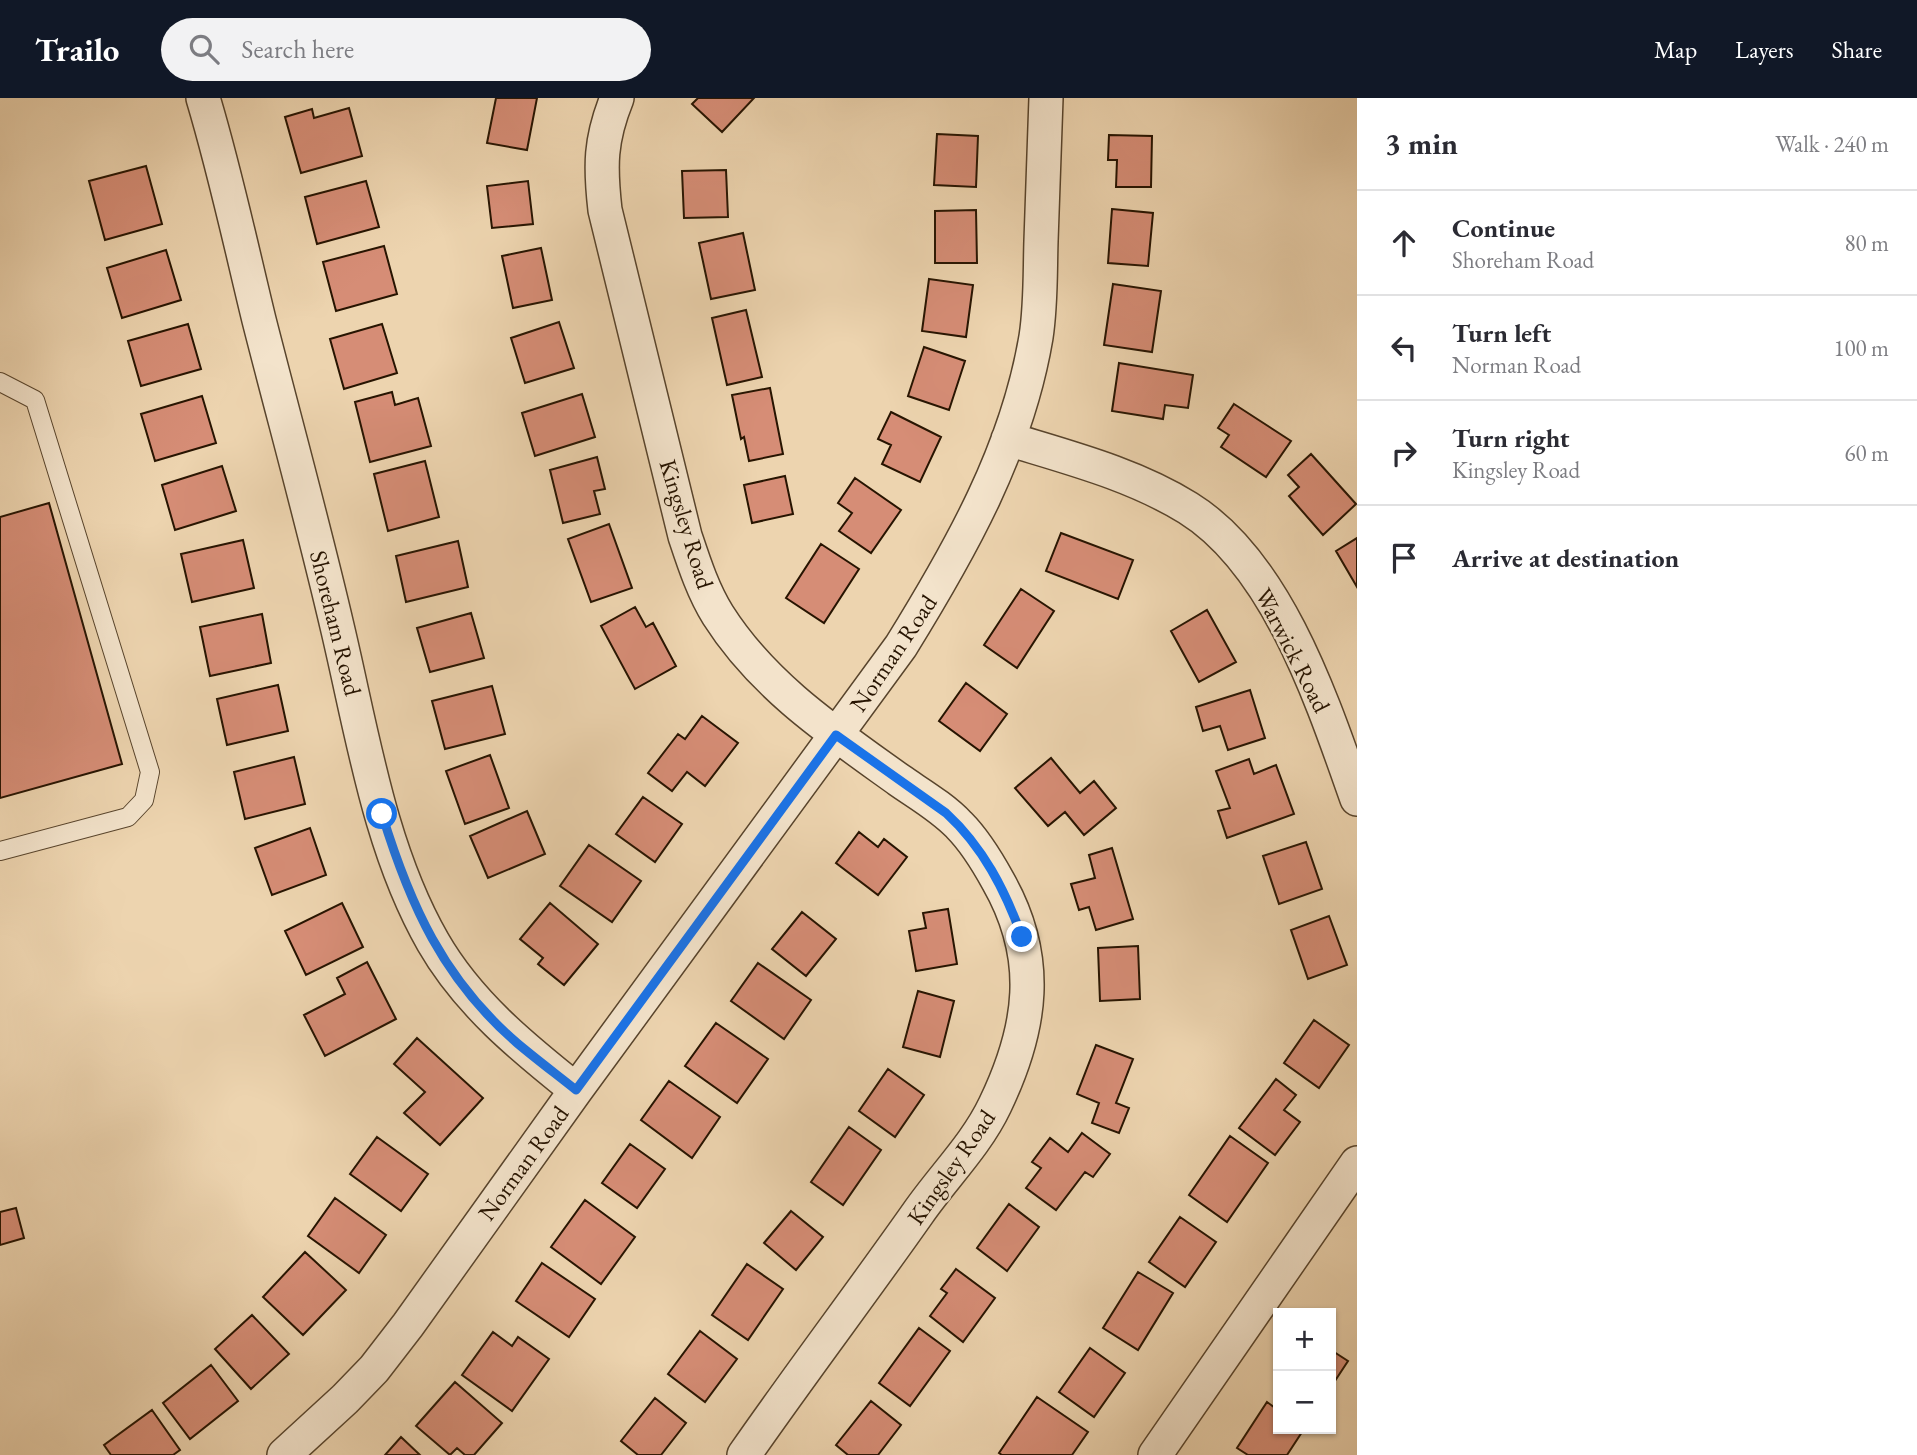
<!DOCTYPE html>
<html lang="en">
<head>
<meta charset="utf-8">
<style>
  :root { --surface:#fff; --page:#f2f2f3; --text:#2b2b33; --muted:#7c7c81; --line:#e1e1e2; --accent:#111827 }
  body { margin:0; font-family:"EB Garamond",serif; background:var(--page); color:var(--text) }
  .controls { position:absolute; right:21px; bottom:21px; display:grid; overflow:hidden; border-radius:0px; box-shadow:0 2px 5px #0004 }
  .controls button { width:63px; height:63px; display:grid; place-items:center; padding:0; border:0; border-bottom:2px solid var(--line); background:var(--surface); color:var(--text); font:35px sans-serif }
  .stop { position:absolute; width:21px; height:21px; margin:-16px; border:5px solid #1a73e8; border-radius:50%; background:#fff }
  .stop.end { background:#1a73e8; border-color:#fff; box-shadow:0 2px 7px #0008 }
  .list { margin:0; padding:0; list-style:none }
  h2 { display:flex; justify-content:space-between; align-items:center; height:91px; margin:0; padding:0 28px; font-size:30px }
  h2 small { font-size:23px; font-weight:400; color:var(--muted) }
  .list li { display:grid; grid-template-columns:46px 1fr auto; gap:21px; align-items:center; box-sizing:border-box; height:105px; padding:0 28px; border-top:2px solid var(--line) }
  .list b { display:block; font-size:26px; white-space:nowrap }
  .list p { margin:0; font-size:23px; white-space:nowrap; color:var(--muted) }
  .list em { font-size:23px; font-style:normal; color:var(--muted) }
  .icon { flex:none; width:38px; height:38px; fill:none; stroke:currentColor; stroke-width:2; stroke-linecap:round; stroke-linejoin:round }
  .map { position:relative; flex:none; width:1357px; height:1357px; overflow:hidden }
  header { display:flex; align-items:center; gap:42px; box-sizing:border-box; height:98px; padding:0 35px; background:var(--accent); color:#fff }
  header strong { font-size:33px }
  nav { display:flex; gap:38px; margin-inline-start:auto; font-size:24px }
  .search { width:490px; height:63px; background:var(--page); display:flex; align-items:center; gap:18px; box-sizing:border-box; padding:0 24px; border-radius:38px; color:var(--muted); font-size:26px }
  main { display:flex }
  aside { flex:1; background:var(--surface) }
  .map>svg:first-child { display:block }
</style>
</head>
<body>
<header>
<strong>Trailo</strong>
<div class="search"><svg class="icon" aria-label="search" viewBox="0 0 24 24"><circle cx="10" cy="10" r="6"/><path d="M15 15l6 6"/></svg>Search here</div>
<nav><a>Map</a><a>Layers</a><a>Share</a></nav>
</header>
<main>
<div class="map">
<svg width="1357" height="1357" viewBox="0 0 1357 1357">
  <rect width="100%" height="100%" fill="#edd4af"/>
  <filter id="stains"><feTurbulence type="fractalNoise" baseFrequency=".00286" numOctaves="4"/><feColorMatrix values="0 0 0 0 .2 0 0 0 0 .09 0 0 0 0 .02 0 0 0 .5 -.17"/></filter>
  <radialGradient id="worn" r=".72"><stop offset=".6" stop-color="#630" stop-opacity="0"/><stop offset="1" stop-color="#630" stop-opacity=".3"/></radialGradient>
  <path fill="#d68d76" stroke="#271401" stroke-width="2" d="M496 0H537L527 52 487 45Z
    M698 0H754L722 34 692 6Z
    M349 10 362 58 301 75 285 19 312 11 314 20Z
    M937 36 978 38 976 89 934 87Z
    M1109 37 1152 38 1151 89H1116L1117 62H1108Z
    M146 68 162 126 105 142 89 83Z
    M726 72 728 119 684 120 682 73Z
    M366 83 379 129 317 146 305 99Z
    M528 83 533 126 492 130 487 88Z
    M1112 111 1153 115 1148 168 1108 165Z
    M976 112 977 165H935V113Z
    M743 135 755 192 711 201 699 145Z
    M384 148 397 196 336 213 323 164Z
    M541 150 552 202 513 210 502 158Z
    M166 152 181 202 122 220 107 170Z
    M929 181 973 187 966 239 922 233Z
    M1113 186 1161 193 1152 254 1104 247Z
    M746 212 762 279 727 287 712 220Z
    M559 224 574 270 525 285 511 240Z
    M188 226 201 271 141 288 128 243Z
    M382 226 397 275 344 291 330 241Z
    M924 249 965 263 949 312 908 298Z
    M1119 265 1193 277 1188 310 1165 307 1163 321 1112 313Z
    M770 290 783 356 749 363 744 339 741 341 732 297Z
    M392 294 395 307 418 300 431 348 370 364 355 304Z
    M582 296 595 339 535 358 522 315Z
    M202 298 216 345 155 363 141 316Z
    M1234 306 1291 343 1266 379 1221 349 1229 337 1218 330Z
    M891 314 941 339 920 384 882 366 891 347 878 341Z
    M1311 356 1356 406 1323 437 1289 398 1299 389 1288 377Z
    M597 359 605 391 594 393 600 416 563 425 550 372Z
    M425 363 439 419 388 433 374 376Z
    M222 368 236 413 175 432 162 387Z
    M785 378 793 416 752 425 744 387Z
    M855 380 901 412 871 455 839 433 852 415 838 405Z
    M49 405 122 666 0 700V419Z
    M609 426 632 490 591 504 568 441Z
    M1061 435 1133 462 1118 501 1046 473Z
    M1357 440V489L1336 453Z
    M243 442 254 490 192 504 181 456Z
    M458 443 468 489 406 504 396 458Z
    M821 446 859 471 824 525 786 500Z
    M1021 491 1054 513 1017 570 984 547Z
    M635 509 646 529 653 525 676 568 635 591 601 528Z
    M1207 512 1236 564 1199 584 1171 533Z
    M471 515 484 560 430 574 417 530Z
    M262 516 271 565 210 578 200 529Z
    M966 585 1007 616 980 653 939 623Z
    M278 587 288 633 227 647 217 601Z
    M492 588 505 636 445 651 432 603Z
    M1250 592 1265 640 1228 652 1220 628 1203 633 1196 609Z
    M702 618 738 645 705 688 687 674 672 693 648 675 678 636 685 641Z
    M490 657 509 710 465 726 446 673Z
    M294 659 305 706 245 721 234 674Z
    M1051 660 1080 695 1094 683 1116 710 1084 737 1065 714 1048 728 1015 690Z
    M1249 661 1254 676 1276 667 1294 716 1227 740 1218 713 1230 710 1216 673Z
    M643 699 682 726 655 764 616 736Z
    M527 713 545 756 488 780 470 738Z
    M310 730 326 777 272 797 255 750Z
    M859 734 878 749 884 741 907 759 878 797 836 765Z
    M1306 744 1322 791 1279 806 1263 758Z
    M589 747 641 783 612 824 560 788Z
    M1112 750 1133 821 1096 832 1089 809 1079 812 1071 786 1095 780 1089 757Z
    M342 805 363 849 306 877 285 833Z
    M550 805 598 846 564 887 538 866 543 860 520 841Z
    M948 811 957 866 916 873 909 833 926 830 923 815Z
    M802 814 836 841 806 878 772 851Z
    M1329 818 1347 867 1308 881 1291 832Z
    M1138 848 1140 901 1100 903 1098 850Z
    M367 864 396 921 325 958 304 917 345 896 337 880Z
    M758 865 811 902 784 941 731 903Z
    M918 893 954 903 940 959 903 949Z
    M1314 922 1349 947 1319 990 1284 965Z
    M716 925 768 961 737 1005 685 968Z
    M417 940 483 1000 440 1047 404 1015 425 994 394 966Z
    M1096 947 1133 961 1116 1005 1129 1010 1119 1035 1092 1025 1099 1005 1077 996Z
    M888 971 924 997 895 1039 859 1013Z
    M1276 981 1296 997 1284 1012 1300 1024 1275 1057 1239 1030Z
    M669 983 720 1019 692 1060 641 1022Z
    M849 1029 881 1052 843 1107 811 1084Z
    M1082 1035 1110 1056 1093 1079 1085 1074 1056 1112 1026 1090 1041 1070 1032 1064 1050 1040 1068 1054Z
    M1230 1038 1268 1065 1227 1124 1189 1097Z
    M377 1039 428 1076 401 1113 350 1076Z
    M630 1046 665 1071 637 1110 602 1085Z
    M335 1100 386 1137 359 1175 308 1138Z
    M585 1102 635 1139 601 1186 551 1149Z
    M1009 1106 1039 1129 1007 1173 977 1150Z
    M16 1110 24 1140 0 1147V1114Z
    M791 1113 823 1139 796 1172 764 1145Z
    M1180 1119 1216 1144 1185 1189 1149 1164Z
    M305 1154 346 1192 303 1237 263 1199Z
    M542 1165 595 1201 569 1239 516 1203Z
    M747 1166 783 1191 748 1242 712 1217Z
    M956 1171 995 1200 963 1244 930 1218 947 1195 941 1191Z
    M1138 1174 1173 1195 1138 1252 1103 1230Z
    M252 1217 289 1256 251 1291 215 1251Z
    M919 1230 950 1253 910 1308 879 1285Z
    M700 1233 737 1261 705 1304 668 1276Z
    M493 1234 512 1248 518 1239 549 1261 512 1313 462 1277Z
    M1090 1250 1125 1275 1094 1319 1059 1294Z
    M1331 1252 1348 1263 1331 1289Z
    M211 1267 238 1303 190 1341 163 1305Z
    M455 1284 502 1325 474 1357H465L457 1350 450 1357 416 1328Z
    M1037 1299 1088 1334 1072 1357H1002L999 1355Z
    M655 1300 686 1325 661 1357H638L621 1343Z
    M871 1303 901 1327 878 1357H848L836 1347Z
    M1267 1304 1278 1312V1331H1304L1287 1357H1248L1237 1350Z
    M152 1312 180 1352 173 1357H111L104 1347Z
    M401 1339 420 1357H385Z"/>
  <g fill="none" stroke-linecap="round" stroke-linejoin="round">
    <defs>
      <path id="lane" d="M0 284 35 302 150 674 144 702 128 719 0 753"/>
      <path id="street" d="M203 0C225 73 241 148 259 222 285 324 313 425 337 528 362 633 379 750 433 844 468 905 522 949 576 992
        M617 0C600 42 600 68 605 112L685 438C694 465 703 493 718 517 763 588 832 634 899 682 919 696 942 709 959 727 975 743 987 763 998 783 1042 860 1032 930 995 1007 976 1047 943 1079 918 1115 861 1196 801 1275 744 1357
        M1008 341C1070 360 1133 376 1188 410 1278 466 1323 605 1357 701
        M284 1357 345 1301 374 1271 408 1227 576 992 901 548C961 451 1017 352 1036 239 1041 207 1040 175 1041 143 1043 95 1044 48 1046 0
        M1155 1357 1357 1065"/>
    </defs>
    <use href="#lane" stroke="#58442c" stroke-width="20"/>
    <use href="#street" stroke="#58442c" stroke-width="36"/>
    <use href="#lane" stroke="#f3e3cb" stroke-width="18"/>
    <use href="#street" stroke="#f3e3cb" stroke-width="33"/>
  </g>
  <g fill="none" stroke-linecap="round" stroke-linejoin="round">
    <path stroke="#1a73e8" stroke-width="9" d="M382 716C410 807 443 881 517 945 536 961 556 976 576 992L836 637 946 715C983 749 1005 792 1022 839"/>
  </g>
  <g text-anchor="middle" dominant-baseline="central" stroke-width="5" stroke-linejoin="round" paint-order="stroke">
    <g font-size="24" fill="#271401" stroke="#f3e3cb">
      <text transform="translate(687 426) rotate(73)">Kingsley Road</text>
      <text transform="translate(336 525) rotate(76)">Shoreham Road</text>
      <text transform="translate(1293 552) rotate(63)">Warwick Road</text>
      <text transform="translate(893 555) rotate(-56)">Norman Road</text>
      <text transform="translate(523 1065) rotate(-54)">Norman Road</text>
      <text transform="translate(951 1069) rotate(-55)">Kingsley Road</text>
    </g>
  </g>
  <rect width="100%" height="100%" filter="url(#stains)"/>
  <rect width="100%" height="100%" fill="url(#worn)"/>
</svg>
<div class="controls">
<button>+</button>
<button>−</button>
</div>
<div class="stop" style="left:382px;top:716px"></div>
<div class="stop end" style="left:1022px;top:839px"></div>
</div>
<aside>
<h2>3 min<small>Walk · 240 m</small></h2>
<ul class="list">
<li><svg class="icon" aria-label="ahead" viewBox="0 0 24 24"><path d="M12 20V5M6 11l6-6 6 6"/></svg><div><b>Continue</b><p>Shoreham Road</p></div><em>80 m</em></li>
<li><svg class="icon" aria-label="left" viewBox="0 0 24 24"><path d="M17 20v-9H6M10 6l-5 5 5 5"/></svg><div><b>Turn left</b><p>Norman Road</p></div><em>100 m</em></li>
<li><svg class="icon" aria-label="right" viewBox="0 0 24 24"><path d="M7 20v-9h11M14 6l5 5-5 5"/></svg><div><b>Turn right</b><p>Kingsley Road</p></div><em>60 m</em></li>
<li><svg class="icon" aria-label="arrive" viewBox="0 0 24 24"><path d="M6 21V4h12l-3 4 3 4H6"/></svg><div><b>Arrive at destination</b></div></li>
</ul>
</aside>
</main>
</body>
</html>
